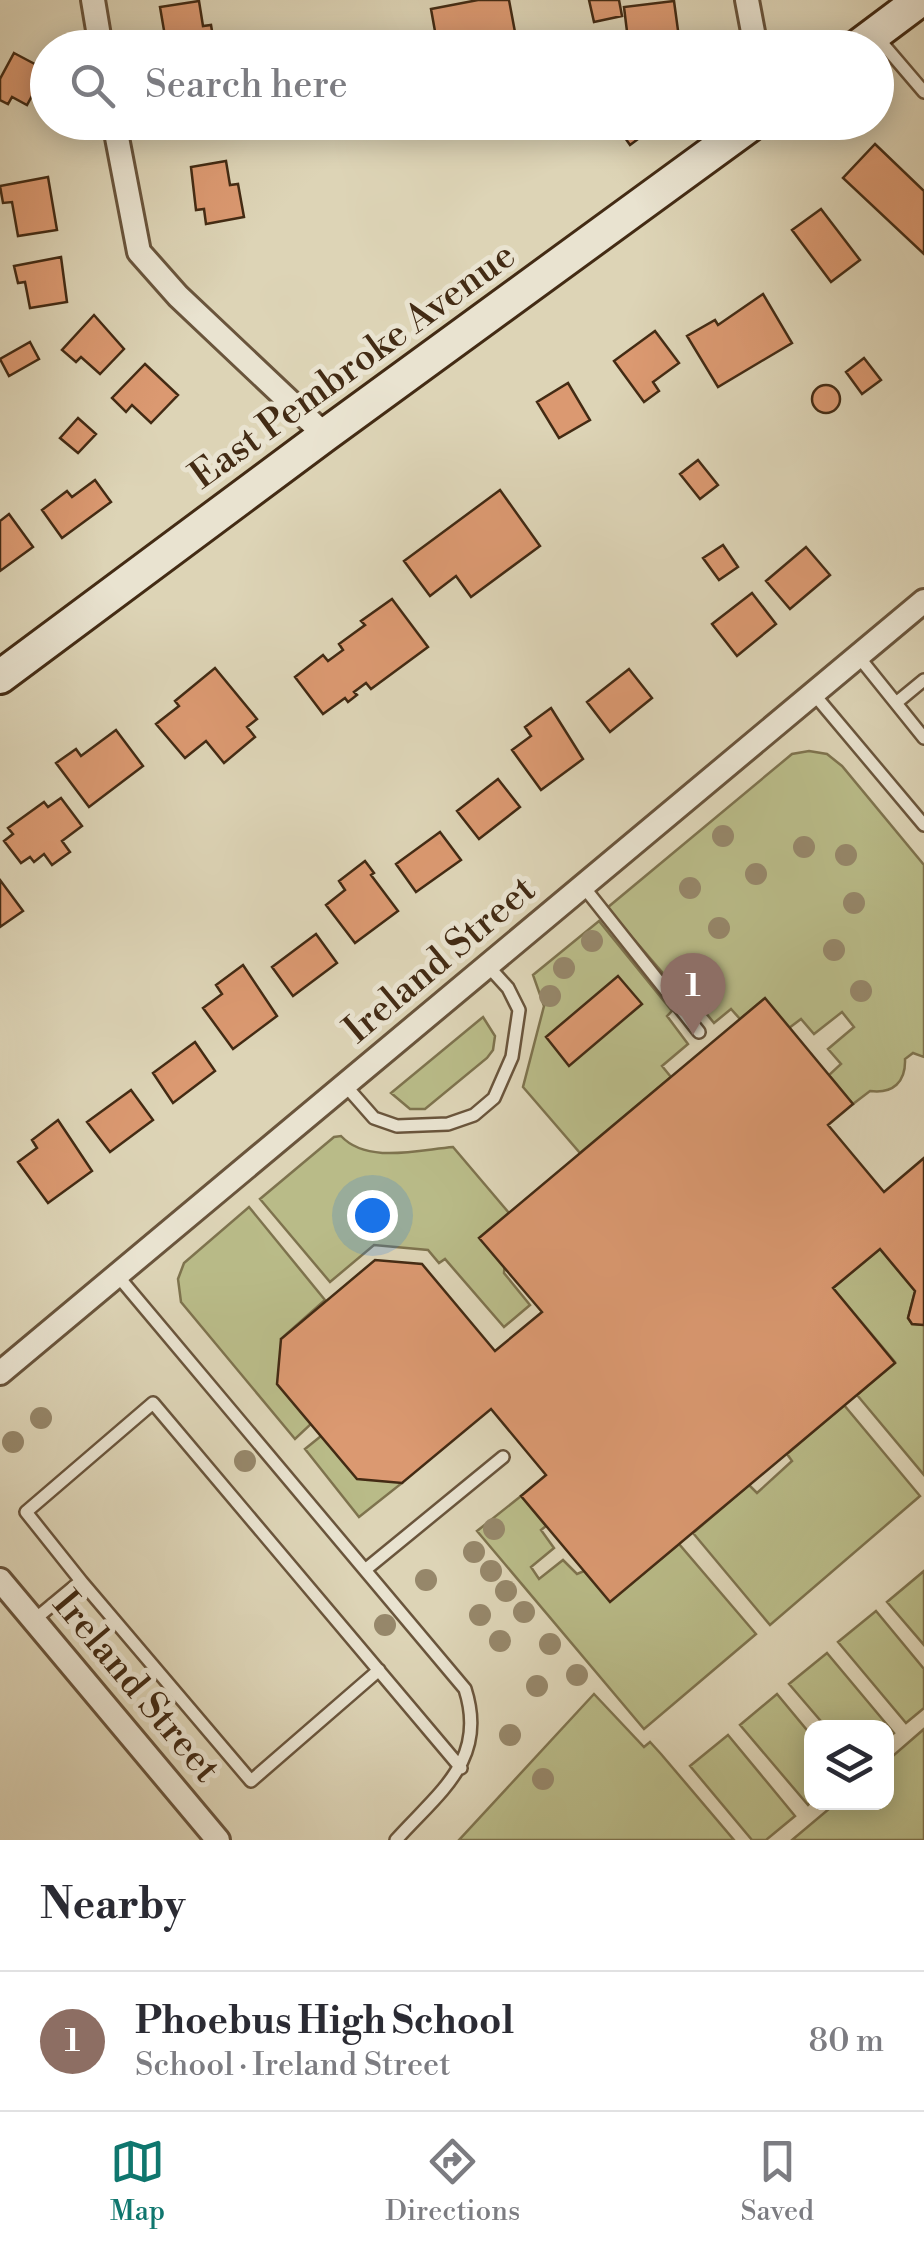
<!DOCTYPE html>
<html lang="en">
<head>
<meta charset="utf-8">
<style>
  :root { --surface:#fff; --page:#f2f2f3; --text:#2b2b33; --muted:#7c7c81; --line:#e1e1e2; --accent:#0f766e }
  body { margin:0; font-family:"Libre Bodoni",serif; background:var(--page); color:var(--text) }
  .controls { position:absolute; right:30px; bottom:30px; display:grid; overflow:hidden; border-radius:20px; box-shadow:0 5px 25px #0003 }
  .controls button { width:90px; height:90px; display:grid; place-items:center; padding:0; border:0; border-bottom:2px solid var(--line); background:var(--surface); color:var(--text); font:50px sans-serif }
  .you { position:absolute; left:372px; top:1215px; width:35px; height:35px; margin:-25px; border:8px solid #fff; border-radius:50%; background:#1a73e8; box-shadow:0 0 0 15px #1a73e833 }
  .badge { display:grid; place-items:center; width:65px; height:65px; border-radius:50%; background:var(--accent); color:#fff; font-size:32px; font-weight:700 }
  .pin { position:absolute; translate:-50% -82px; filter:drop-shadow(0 2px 5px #0008) }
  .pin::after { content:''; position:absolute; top:52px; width:35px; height:30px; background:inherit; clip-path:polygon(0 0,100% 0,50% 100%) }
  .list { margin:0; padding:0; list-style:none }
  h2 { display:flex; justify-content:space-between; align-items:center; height:130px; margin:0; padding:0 40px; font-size:42px }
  h2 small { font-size:32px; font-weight:400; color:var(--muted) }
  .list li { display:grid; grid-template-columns:65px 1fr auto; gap:30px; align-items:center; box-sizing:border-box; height:140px; padding:0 40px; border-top:2px solid var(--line) }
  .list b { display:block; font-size:38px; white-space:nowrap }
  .list p { margin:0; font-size:32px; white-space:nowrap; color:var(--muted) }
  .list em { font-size:32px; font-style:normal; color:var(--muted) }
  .icon { flex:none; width:55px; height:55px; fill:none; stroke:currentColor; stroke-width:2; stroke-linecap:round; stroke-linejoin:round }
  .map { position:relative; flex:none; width:924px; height:1840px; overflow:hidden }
  .search { position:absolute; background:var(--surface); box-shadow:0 5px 25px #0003; left:30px; right:30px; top:30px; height:110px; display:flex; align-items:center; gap:25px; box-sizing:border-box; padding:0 35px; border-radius:55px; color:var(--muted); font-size:38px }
  .sheet { height:270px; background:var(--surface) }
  nav { display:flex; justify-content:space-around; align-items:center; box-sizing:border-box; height:140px; border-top:2px solid var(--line); background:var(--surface); font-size:28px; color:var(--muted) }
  nav a { display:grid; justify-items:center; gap:5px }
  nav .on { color:var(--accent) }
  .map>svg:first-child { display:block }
</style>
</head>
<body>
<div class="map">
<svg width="924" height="1840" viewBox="0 0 924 1840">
  <rect width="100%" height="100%" fill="#ddd4b6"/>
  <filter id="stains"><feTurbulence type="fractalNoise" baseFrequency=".002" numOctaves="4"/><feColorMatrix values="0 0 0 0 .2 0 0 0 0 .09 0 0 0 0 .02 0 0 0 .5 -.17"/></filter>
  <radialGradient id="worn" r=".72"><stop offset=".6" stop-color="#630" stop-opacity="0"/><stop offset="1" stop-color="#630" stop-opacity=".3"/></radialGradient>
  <path fill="#b9bb88" stroke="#7e734e" stroke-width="2.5" d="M809 751 827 754 842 766 924 865V1057L913 1053 905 1059C906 1082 893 1094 870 1091L853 1104 829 1075 841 1064 828 1049 854 1027 842 1012 814 1034 801 1019 789 1028 764 999 740 1019 731 1009 714 1023 687 990 680 993 607 908 792 754Z
    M599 921 672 1011 667 1016 688 1044 662 1066 671 1077 580 1153 523 1087 544 1006 533 975Z
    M483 1017 495 1036 493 1050 487 1058 425 1109H410L391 1093Z
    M341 1136C367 1164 418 1150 453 1147L509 1213 504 1273 530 1305 504 1327 445 1259 439 1263 428 1250 374 1245 330 1282 260 1199 334 1137Z
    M249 1207 325 1300 281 1339 311 1424 295 1439 181 1302 178 1279 184 1263Z
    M880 1249 915 1291 908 1318 912 1324 924 1325V1475L857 1395 895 1362 833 1288Z
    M844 1405 920 1496 770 1625 693 1533 749 1485 757 1493 792 1461 787 1454Z
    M321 1436 402 1483 359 1517 305 1449Z
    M521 1496 546 1526 541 1530 554 1548 531 1567 539 1579 563 1560 577 1574 584 1571 610 1601 679 1544 756 1634 644 1729 477 1531Z
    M924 1571V1645L887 1602Z
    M876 1611 924 1669V1708L906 1723 838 1642Z
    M827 1653 894 1733 887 1739 886 1728 826 1727 789 1684Z
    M594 1694 644 1747 650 1742 661 1754 734 1840H459Z
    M777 1694 811 1735V1802L808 1805 740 1725Z
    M924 1729V1840H792L836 1803 886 1802 887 1761Z
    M728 1735 795 1816 766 1840H752L690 1766Z"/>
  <path fill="#db9971" stroke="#432b14" stroke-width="2.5" d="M478 0H509L518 48H438L431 9Z
    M589 0H619L622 16 594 22Z
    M199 1 203 26 211 25 214 43 167 48 160 7Z
    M674 1 680 45 629 48 624 7Z
    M14 53 46 70 27 105 12 97 8 104 0 100V79Z
    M614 122H661L630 145Z
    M875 144 924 191V254L843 178Z
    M226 161 230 185 238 184 244 217 206 224 204 209 196 210 191 167Z
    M48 177 57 230 18 236 12 202 3 203 0 186Z
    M821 209 860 260 831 282 792 230Z
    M61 257 67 302 30 308 25 282 18 283 14 266Z
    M763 294 792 343 718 387 687 336 715 320 718 325Z
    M94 315 124 349 100 374 81 357 76 362 62 350Z
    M655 331 679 363 653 382 659 391 644 402 614 361Z
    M30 342 39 359 9 376 0 359Z
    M864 358 881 380 862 394 846 372Z
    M145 364 178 395 151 423 132 405 126 412 112 398Z
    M568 383 590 420 559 438 537 402Z
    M812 399a14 14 0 1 1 28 0a14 14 0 1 1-28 0Z
    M78 418 96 434 78 453 60 438Z
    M698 460 718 485 700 499 680 474Z
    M95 480 111 502 62 538 42 510 67 491 72 497Z
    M500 490 540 546 471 597 456 576 430 596 404 561Z
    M9 514 33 547 0 571V521Z
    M723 545 738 567 719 580 703 558Z
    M806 547 830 575 790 609 766 581Z
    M752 593 776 624 737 656 712 624Z
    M392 599 428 647 371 689 366 683 354 692 357 695 348 702 345 698 323 714 295 677 323 655 328 661 343 650 339 644 365 625 361 621Z
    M215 668 257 719 247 727 255 737 224 763 206 741 185 758 156 724 179 706 175 701Z
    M629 669 652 698 610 732 587 702Z
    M551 708 583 759 541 790 512 750 531 736 525 727Z
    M116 730 143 766 89 807 56 763 76 749 81 756Z
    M498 779 520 807 479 839 457 811Z
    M61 798 82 826 62 841 70 852 52 865 44 854 34 862 30 857 21 863 4 841 13 834 8 828 44 802 48 807Z
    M440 832 461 860 416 892 396 864Z
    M365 861 374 873 371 875 398 911 355 943 326 905 345 890 339 881Z
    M0 880 23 911 0 927Z
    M316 934 337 963 293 996 272 967Z
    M243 965 277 1016 233 1049 203 1008 222 994 216 985Z
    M618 976 642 1004 569 1066 546 1037Z
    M765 998 853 1104 828 1125 884 1192 924 1158V1325L912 1324 908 1318 915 1291 880 1249 833 1288 895 1363 610 1602 521 1496 546 1475 491 1409 402 1483 357 1479 277 1384 281 1339 375 1260 422 1264 495 1351 542 1312 479 1238Z
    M195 1042 215 1071 173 1103 153 1073Z
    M131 1090 153 1120 110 1152 87 1122Z
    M58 1120 92 1171 48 1203 18 1162 37 1148 32 1140Z"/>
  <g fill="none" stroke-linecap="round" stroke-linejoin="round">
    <defs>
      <path id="lane" d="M877 37 924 92
        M858 656 924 738
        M813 693 924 825
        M896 703 924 680
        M583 886 699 1032
        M345 1085 374 1118 397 1126 448 1124 474 1115 494 1098 512 1057 519 1010 508 988 488 966
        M117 1275 465 1689C488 1760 439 1792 396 1840
        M365 1570 503 1457
        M81 1581 251 1781 379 1670
        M34 1620 81 1581 26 1512 153 1403 461 1768"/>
      <path id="street" d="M93 0 101 48
        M747 0 756 48
        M114 122 139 252 178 296 325 435
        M0 1373 924 601
        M0 1580 218 1840"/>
      <path id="secondary" d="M856 48 920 0
        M0 677 325 435 754 122"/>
    </defs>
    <use href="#lane" stroke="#6a553c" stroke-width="16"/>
    <use href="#street" stroke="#6a553c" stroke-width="28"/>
    <use href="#secondary" stroke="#432b14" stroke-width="38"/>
    <use href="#lane" stroke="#e9e3d0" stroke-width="11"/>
    <use href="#street" stroke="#e9e3d0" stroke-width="22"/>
    <use href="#secondary" stroke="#e9e3d0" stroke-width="32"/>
  </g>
  <g fill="#96876a">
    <circle cx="723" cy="836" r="11"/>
    <circle cx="804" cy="847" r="11"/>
    <circle cx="846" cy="855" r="11"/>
    <circle cx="756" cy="874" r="11"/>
    <circle cx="690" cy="888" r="11"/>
    <circle cx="854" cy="903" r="11"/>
    <circle cx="719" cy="928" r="11"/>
    <circle cx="592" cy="941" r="11"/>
    <circle cx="834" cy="950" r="11"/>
    <circle cx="564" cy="968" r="11"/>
    <circle cx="861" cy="991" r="11"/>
    <circle cx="550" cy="996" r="11"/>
    <circle cx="41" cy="1418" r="11"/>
    <circle cx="13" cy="1442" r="11"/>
    <circle cx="245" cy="1461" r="11"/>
    <circle cx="494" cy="1529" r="11"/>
    <circle cx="474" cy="1552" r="11"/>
    <circle cx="491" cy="1571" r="11"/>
    <circle cx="426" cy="1580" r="11"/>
    <circle cx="506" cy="1591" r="11"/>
    <circle cx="524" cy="1612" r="11"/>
    <circle cx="480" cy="1615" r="11"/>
    <circle cx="385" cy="1625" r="11"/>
    <circle cx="500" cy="1641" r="11"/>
    <circle cx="550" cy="1644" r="11"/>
    <circle cx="577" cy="1675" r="11"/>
    <circle cx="537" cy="1686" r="11"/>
    <circle cx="510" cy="1735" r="11"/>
    <circle cx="543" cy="1779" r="11"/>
  </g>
  <g text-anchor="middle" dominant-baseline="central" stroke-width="10" stroke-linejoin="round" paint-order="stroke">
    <g font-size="38" fill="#432b14" stroke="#e9e3d0">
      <text transform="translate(353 366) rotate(-36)">East Pembroke Avenue</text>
      <text transform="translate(440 960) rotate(-40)">Ireland Street</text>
      <text transform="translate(136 1687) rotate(50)">Ireland Street</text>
    </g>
  </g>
  <rect width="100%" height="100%" filter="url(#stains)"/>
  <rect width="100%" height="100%" fill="url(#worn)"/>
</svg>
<div class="controls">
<button><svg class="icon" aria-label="layers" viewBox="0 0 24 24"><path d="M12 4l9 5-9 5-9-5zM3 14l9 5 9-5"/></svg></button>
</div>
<div class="you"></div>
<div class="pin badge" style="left:693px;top:1035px;background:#8d6e63">1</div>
<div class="search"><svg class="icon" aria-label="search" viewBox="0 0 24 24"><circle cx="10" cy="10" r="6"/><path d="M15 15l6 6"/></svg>Search here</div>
</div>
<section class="sheet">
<h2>Nearby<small></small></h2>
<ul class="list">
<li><span class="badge" style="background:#8d6e63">1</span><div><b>Phoebus High School</b><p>School · Ireland Street</p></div><em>80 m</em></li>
</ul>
</section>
<nav>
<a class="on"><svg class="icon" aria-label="map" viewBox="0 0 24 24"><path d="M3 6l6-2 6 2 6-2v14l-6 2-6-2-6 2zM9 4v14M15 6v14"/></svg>Map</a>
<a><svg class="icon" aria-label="directions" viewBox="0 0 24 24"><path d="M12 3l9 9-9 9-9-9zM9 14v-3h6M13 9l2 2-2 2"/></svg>Directions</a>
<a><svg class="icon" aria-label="saved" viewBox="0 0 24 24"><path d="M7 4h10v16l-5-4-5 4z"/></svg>Saved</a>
</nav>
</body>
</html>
